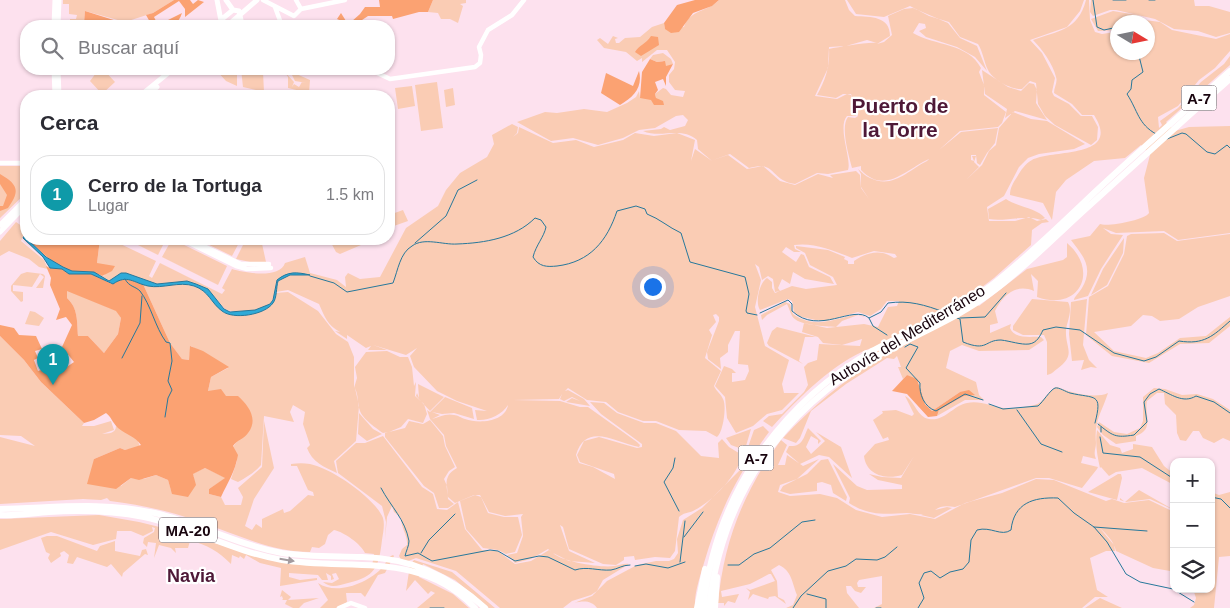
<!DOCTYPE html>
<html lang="es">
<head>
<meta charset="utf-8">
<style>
  :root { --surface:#fff; --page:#f7f7f7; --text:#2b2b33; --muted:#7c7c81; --line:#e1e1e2; --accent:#111827 }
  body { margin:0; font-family:Arial,sans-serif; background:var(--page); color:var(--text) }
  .controls { position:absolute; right:15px; bottom:15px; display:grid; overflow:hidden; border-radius:10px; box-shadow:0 1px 4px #0004 }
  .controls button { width:45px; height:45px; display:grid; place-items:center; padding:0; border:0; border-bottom:1px solid var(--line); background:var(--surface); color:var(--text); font:25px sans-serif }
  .compass { position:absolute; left:1110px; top:15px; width:45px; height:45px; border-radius:50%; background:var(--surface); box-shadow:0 1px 4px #0004; rotate:100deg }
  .you { position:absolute; left:652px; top:286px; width:18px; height:18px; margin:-12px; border:4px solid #fff; border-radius:50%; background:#1a73e8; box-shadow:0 0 0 8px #1a73e833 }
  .badge { display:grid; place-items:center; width:32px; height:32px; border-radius:50%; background:var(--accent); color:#fff; font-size:16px; font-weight:700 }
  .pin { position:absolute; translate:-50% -41px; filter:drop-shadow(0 1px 2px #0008) }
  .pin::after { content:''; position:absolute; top:26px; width:18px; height:15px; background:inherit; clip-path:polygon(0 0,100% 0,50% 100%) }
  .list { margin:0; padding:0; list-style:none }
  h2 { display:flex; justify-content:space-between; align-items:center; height:65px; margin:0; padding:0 20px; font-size:21px }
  h2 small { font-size:16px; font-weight:400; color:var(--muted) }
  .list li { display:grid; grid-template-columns:32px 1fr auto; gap:15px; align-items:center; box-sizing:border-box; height:80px; margin:0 10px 10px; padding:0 10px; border:1px solid var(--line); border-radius:20px }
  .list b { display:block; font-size:19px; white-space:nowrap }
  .list p { margin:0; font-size:16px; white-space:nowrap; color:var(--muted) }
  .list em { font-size:16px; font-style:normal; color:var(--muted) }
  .icon { flex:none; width:28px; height:28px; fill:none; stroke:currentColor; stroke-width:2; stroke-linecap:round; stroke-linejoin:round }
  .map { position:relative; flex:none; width:1230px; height:608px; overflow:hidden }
  .search { position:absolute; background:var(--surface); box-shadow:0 1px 4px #0004; left:20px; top:20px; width:375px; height:55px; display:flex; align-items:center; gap:12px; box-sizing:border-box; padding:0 18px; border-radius:20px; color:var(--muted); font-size:19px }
  .panel { position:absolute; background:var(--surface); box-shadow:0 1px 4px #0004; left:20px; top:90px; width:375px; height:155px; border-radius:20px }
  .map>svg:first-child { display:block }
</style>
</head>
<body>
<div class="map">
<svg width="1230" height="608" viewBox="0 0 1230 608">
  <rect width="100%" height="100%" fill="#fde1ee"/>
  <path fill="#faccb4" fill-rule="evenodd" d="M63 0H174L153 13 125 22 85 11 84 23 70 22V19H76L77 15 69 14V4H63Z
    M433 0H466V3L460 4 463 6 458 23 450 19H441L438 13 428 12Z
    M719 0H845L849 10 855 16C871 17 890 16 890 36L877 44 884 42 892 35 888 16 904 9 913 8 948 23 960 38 977 46 987 71 975 57 957 47 926 37 919 31 926 28 925 24 919 23 913 33C935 46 968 43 981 68L979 72 984 85V95L1006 112 1002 123 998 127 960 131 939 150 961 132 998 128 995 143 987 153 980 165 977 163 976 155H971V160L974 161 972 156H976L974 162 979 167 966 180 982 165 989 151 996 145 999 128 1013 112 1031 119 1047 121 1085 144 1074 149 1039 154 1028 158 1019 167 1004 196 987 207 989 221H1015L1029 217 1037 221 1046 219 1049 222 1042 223 1032 230 1031 245 994 278 969 297 979 306 1027 269 1063 260 1067 257V243C1100 271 1079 312 1037 297L1038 281 1031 274 1034 291C1015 283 1003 296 995 311L998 323 990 325V333L1011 324 1010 328C1015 340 1031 336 1041 337L1044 340 1029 350 979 351 962 345 950 351 946 368 976 382 979 395 984 400H965L937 416 939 410 964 396H970L960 392 932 411C924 403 919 395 919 383L907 375 903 379 898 367H901L897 356 894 359 887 358 846 384 811 411 800 438 796 443 783 438C812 407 842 381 878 360L871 348C832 363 800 397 772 427L763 421 769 416 782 414 804 392 808 385 804 367 808 363 817 360 819 344 860 346 862 339 842 345 823 343 818 337 802 332 804 323 827 328 864 324 878 327 888 307 897 306 899 301H887L881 309 870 316 858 312 827 321H820L798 316 794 312 792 301 788 299 760 310C755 303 759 283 767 278L772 282V288L775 293 792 286 806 289 837 285 833 277 810 265 805 253 796 248V246L828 250 845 257 844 259 848 261V264H854V261C867 252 881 249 894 258L897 257 895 254 874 251 852 258C835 251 814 242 794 245L795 249 801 252H794L786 247 782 252 796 262 801 254 804 255 809 267 830 277 834 284 805 279 793 272 790 284 782 279 778 288 780 291 775 292 773 279 768 276 762 280 759 267 755 264 761 280 755 307 765 346 789 360 782 384 784 393H799L782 410 767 414 753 426 736 433 727 418 725 397 715 386 724 366 732 369 736 373H732V382L745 380 749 371 748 365 738 364 740 331H735L728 345V352L720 358 721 369 708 359 707 352 719 321V317L716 314 713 315 716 322 709 330 712 335 705 358 721 371 714 386C716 391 721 394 723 399 727 406 723 433 717 437L706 431 679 430 656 421H643L618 412 606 402 587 400 568 388 565 391 568 390 584 399 590 406 566 402 572 398 580 401 572 397 564 401 560 399 562 394 559 399 513 400 560 401 580 407H588L637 442 640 445 639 447C616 443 586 421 576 455L579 463 593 467 615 479 614 474 580 462 577 455 584 441 599 437 637 448 642 447V444L601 414 590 402 604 403 617 413 644 423H656L676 431 701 456 719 458 718 443 722 439 729 447 742 455C738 475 712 502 693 511 688 513 683 513 679 517L675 551 670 558 655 557 635 560 634 556 624 557V560L616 565 603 564 569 549 563 527 560 525 569 551 595 563 569 561 553 553C563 562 601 568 614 566 619 566 623 563 629 564L603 580 597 591 591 595 572 601 563 608H500L456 571 416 558 403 563 399 556 402 549 407 545C408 536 401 528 401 518L394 512 392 506 387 517 385 540 386 522 382 506 338 473 336 461 356 443H365L383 436 422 487 433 494 437 509 447 510 458 502 465 529 482 550 498 551 515 564 531 561 549 550 552 552 548 549 531 559 515 563 507 555 517 553 523 536 521 517 523 514 505 516 489 512 480 495H474L455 503 448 497C446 484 444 475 457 468L446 446 444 435 430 419 427 410 430 412 445 397 472 408 474 419 454 413 442 414 432 412 440 415 432 419C439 417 446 413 454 415 458 415 461 418 465 419 479 424 505 422 508 405 502 415 488 421 477 420L475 410 487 411 457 401 437 391 414 367 410 356 417 348 406 355 373 345 387 350H368L371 346 366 348 347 335V339L335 331 340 332C327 325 325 317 319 304L288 290 276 292 278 281 290 275H299L300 273H289L277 280C275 286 275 294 273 300 268 313 235 314 225 309L213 295 187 281 157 284 118 275 109 281 102 276 105 275 97 263 100 239H110L156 261 149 276 152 278 160 263 222 294 225 290 222 288 232 269C245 273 280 279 285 263L305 257 310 273 337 280 346 287 345 277 348 273 360 279 380 277 406 228 438 206 446 190 460 173 487 157 494 144 492 135 512 124 518 127 517 133 513 137 518 133 519 127 553 143 576 140 594 147 623 140 635 133 654 136 677 133 695 140 691 161 695 149 712 161 698 149 697 140C681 126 661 139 643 131L661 129 664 127 670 130 685 126 688 120 683 115 676 116 655 128 639 130 623 138 598 145 573 138 551 141 517 122 545 112 557 113 584 109 607 112 627 103 636 97 639 91 640 98H656L655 94 663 88 666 89 671 95 683 97 685 91 675 90 669 82V75L674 69 675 62 667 50H657L642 62V58L637 61 626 52 604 48 597 40 600 38 608 44 613 36 618 38 615 39 616 43H619L625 38 640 37 652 27 664 23 665 29 684 27C690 9 708 12 719 0ZM867 40 877 43C866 42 840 47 829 49 830 66 826 79 817 95L836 98 843 94H851L858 116 855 118 848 117C840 127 849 156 852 168L861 166V170C885 195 905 170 929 159L927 161C907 171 893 189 870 178 865 176 862 172 858 169L861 174V187L869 199 861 188 860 175 856 171 830 175 833 178 818 174 795 185 780 181 763 166 747 169 728 155 713 160 730 154 749 168C777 160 769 180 795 184L817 173 828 174 848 170C852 160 837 127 847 116H856L851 95 847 94 837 99 815 96 828 68 829 47 846 46Z
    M847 0H1084L1080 11 1067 27 1030 40 1042 53 1055 78 1052 92 1054 96 1069 104 1081 116H1092L1098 127 1097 140 1091 145 1055 125 1045 116 1038 104 1036 83 1030 81 1022 89C1012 90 993 80 988 70 984 62 983 52 978 44L960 37 949 22 929 16 910 6 884 17 856 14Z
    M1086 0H1089L1090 20 1095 32 1102 34 1115 32 1114 51 1118 52H1148V22H1118L1117 30 1098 31 1091 19 1113 11 1137 15 1145 20 1160 22 1172 30 1216 39 1230 34V51L1215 68 1199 80 1178 106 1158 117 1159 128 1162 125 1160 121 1178 108 1201 82 1224 64 1230 56V65L1166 122 1175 131 1189 127 1230 126V233L1178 240 1164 231 1116 233 1103 228 1111 234 1123 235 1101 269 1088 296 1074 300C1074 297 1079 293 1082 288 1094 267 1083 256 1071 240L1090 236 1100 224C1108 227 1145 220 1149 213L1144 178 1150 155 1141 145 1125 158 1094 161 1066 180 1056 192 1052 220 1043 203 1010 195C1010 188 1013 183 1017 177 1021 170 1025 164 1032 160 1054 149 1122 159 1094 115H1082L1072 104 1054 93C1054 87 1058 82 1056 77 1053 64 1042 49 1033 40 1057 31 1078 31 1086 0Z
    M1091 0H1194L1195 6H1209L1230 12V33L1216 37 1198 31 1174 29 1155 19 1116 10H1110L1093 16 1090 12Z
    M663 53 671 59 673 64 666 67 663 61 657 62 650 59 653 55Z
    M99 69H103L115 82 102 94 90 81Z
    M215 69H237V86L226 81Z
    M241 69H258L263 72 264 92 243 87Z
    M285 69 310 80 309 93 288 88V77L283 70 294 82 292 87 294 84 299 87 302 82 307 83 295 81 291 73Z
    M982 70 1008 87 1021 91 1029 83 1034 84 1037 90 1036 103 1047 120 1015 111 1005 118 1007 109 985 94Z
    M437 82 443 128 421 131 415 85Z
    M412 86 415 106 398 109 395 88Z
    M453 88 455 105 446 107 444 90Z
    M0 166H26V193L0 218Z
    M1006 199C1018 207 1037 208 1045 218L1041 220C1025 214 1006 222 989 219L988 209Z
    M403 210 408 221 391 227 389 215Z
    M16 222 26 229 21 241 44 260 48 269 39 267 29 259 9 251 0 256V241Z
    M1164 233 1177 241 1230 234V296L1198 307 1179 319 1160 321 1152 316 1143 315 1131 326 1094 332 1114 351 1146 358 1158 353 1180 338 1206 336 1230 317V326L1209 343 1180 344 1149 363 1112 356 1086 335 1089 297 1108 286 1124 254 1127 236 1131 234Z
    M1124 238 1123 253 1107 285 1091 295 1103 269Z
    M126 239H166L158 255Z
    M172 239 227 266 218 285 162 257Z
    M197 239H241L232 256Z
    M246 239H261L266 262H250L236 259Z
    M329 239H358L361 245 340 254 336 252Z
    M27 272 43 274 45 276 43 288H36L44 277 40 274 32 287 13 285V291L23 292V301L21 302 11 291V286L21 274Z
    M143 284C160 289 177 281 193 286 210 290 216 313 229 314 235 315 242 313 248 313 259 312 265 311 273 303L275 293 288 292 318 311 336 334 348 342 354 357V388L357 378 355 367 366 352 387 351 400 357H408L412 367 414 386 416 382 415 396 424 404 427 414 423 423 408 419 401 427 389 432 405 428 409 421 423 424 430 420 443 436 445 446 455 467 449 471 444 479 447 486 448 499 454 504 448 508H439L434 493 424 486 385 437V433L388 432 383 433C377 429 362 418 360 411 357 403 359 397 355 388L359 406 356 441 334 461 337 473C324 467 312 462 307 448L310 445 303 424 305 412 293 405 290 412 294 422 264 416 261 465C254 473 247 477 238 482L231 479 237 461 233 447C240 436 247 435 252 422L226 396 208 391 211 377 228 368 191 346 189 360 182 359 170 343Z
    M67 290 117 311 121 318 118 334 104 353 88 336H78C77 322 78 308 67 298Z
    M1032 299 1068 302C1073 311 1067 321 1066 330 1065 349 1077 354 1057 369 1053 372 1052 374 1047 375V342L1044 335H1023L1013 330V326Z
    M1087 299 1083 345 1089 360 1097 368 1091 367 1081 370 1084 360 1072 361 1069 334 1071 302Z
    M785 302 790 304 793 314C822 335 851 308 865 317L858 315 842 321 836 327C825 326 798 326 792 316 790 312 789 308 787 304L767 315 762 320 761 315Z
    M30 311 35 312 44 318 39 326 25 324Z
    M777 327 816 337H805L799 361 803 364 769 346 767 343 772 331Z
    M0 336 24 360 41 382 84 423 82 426H94L111 421 114 430 102 434C108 433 116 434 116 426L137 438 140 447 125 450 120 448 94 459 121 486 131 478 144 479 156 475 168 480 171 490 194 477 192 474 205 468 226 478 209 489V494L221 497 225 505H241L243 497 238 488 262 467 264 421 274 468 254 499 245 526 252 530 256 524 262 528V519L283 509 284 513 290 511 308 495 314 496 313 492 308 490 297 466H291V464C298 463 304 463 310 464 331 468 375 498 383 518 385 525 383 533 382 540 379 567 375 577 348 583 339 585 331 589 323 582L332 583 339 579 336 573 332 574 334 579 331 580V576L326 573 328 580H322L318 575 289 573V577L300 580 317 578V580L280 586 281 568 260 563 246 555 244 559 240 556 239 558 232 555 231 564C219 552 207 544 190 541L188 548H175L176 553 171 548 159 545 154 558 156 543 148 542 147 547 143 543 144 538 154 532 155 528 152 527 153 531 143 536 131 531H117L116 539 93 545 51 532 0 550V519L99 515 139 522 184 533 258 557 372 566 374 554 365 553C361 544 344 532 334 530L328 535 325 544 319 548 312 547 310 552C270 552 237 534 200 522 170 511 141 505 110 501L107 498 101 500 83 499 0 504V437L35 446 21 436 0 435Z
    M418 384 444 397 430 411 416 396 417 393 419 398Z
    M1057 387C1071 393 1095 399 1108 393 1101 414 1094 421 1096 443 1096 449 1093 452 1096 459L1083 456 1081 463 1098 467 1097 469 1082 488 1049 478H1036L955 507C948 506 941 505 935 510L947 507 952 508 934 518 921 515 923 514C917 515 912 513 907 513 884 514 869 516 849 503L850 498 833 464 857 486 867 490 902 489V485L878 480 869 474 882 477 901 478 914 456 902 475C886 480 866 475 864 456L875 444 889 440 888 437 883 439 873 420 883 413 882 411 896 410 912 416 914 414 905 396C915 401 917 417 929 419 944 422 954 405 967 403 980 400 992 407 1004 408 1014 409 1025 407 1034 405 1045 403 1048 389 1057 387Z
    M1154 388 1165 389 1182 395 1197 394 1213 399 1230 410V441L1223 438 1214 443 1203 438 1199 431H1193L1186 441 1180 440 1177 433 1176 415 1165 404 1164 393H1157L1147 401C1144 414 1155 429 1136 436V441L1116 444 1103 435 1097 427 1099 422 1114 432 1127 434 1140 428 1143 421V397Z
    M359 413 373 429 382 434 367 441 358 434Z
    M763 426 769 432C737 475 719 512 704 563 700 577 694 593 695 608H597C591 600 583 601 574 603L592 596 607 581 637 565 656 561H669L674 559 678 553 677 539 683 520 702 508 740 470 754 430Z
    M808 428 821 441 818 444V440L811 436 806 447 811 454 825 441 816 432 841 447 852 478 829 457 819 455 800 464 786 452 789 446C803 447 803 438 808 428Z
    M751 429 746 446 742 449 731 445 726 438Z
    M1097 430 1110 445 1120 448 1122 453 1133 449V444L1152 447 1164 466 1174 474V485L1142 468 1116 472 1109 476 1101 467 1100 468C1097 455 1095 443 1097 430Z
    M781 440 787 445 778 465H785L787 455 803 466 819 459 797 479 780 485 778 492 790 496 820 494 837 498 856 510 882 517 910 514 935 519 965 503 1002 493 1036 479 1054 480 1106 501 1112 499 1124 503 1149 500 1174 512V558L1170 571 1153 568 1116 551C1114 541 1106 534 1099 527L1114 545 1115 551H1106L1090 558 1097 590 1108 597H1095L1082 608H874L882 604V576L859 580 857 583 858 587H866L861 593 855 591 851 586H846L847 593 859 608H786L793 605 797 595C792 583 792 571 779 565L771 570 777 581 778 597 784 600 786 604 775 596 769 597 768 599 753 594 748 600 750 592 746 588 750 590 775 581 771 574H769L750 584 721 591 722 597 739 594 735 603 728 601 724 606V603H718C724 540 744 491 781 440Z
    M828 459 847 497 846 501 833 493 831 485 822 482 817 483V491L790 494 780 491 783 486 807 474 821 460Z
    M1118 474H1121L1122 478 1117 500 1088 492Z
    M1139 490 1174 510 1150 499 1126 502 1120 500V494V498L1125 502Z
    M1211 492 1219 495 1230 492V556L1219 557 1214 608H1190L1194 605 1196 598 1193 589H1211Z
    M475 495 481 497 488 513 504 517H518L522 535 515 552 506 554 498 550 483 548 466 529 460 501Z
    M47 536H57L97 551 100 546 115 541V551L140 556 142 550 146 549 148 555 145 554 123 573 122 577 111 564 107 567 77 557 73 564 67 563 69 555 64 551 60 553 61 556 51 563 48 558 50 554 46 552 41 538Z
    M393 555 394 556 385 573 378 575 365 597 361 593H346L347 602 336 608H320L328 600 318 583C337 596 368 583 383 567 387 562 387 557 393 555Z
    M414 560 452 572 495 608H489L455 580 423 564 419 577 453 594 469 608H417L435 593 431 591 428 594 415 580 406 591 410 565Z
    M282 590 291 597 288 600 319 598 304 603 299 608H293L285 604 287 600H282L283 599 282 596 280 597Z
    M1100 598 1122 608H1085Z"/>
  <path fill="#fba272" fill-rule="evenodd" d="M174 0H190L193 4 198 0 204 2 185 17V9L179 1 154 17 158 25 182 13C176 32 162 26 144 26L150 22 146 15 153 13Z
    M379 0H433L428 12H419L393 19 392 16H368L353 26 337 19 341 13 346 21 351 22 360 14 365 7H380Z
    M695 0H719L712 6 693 13 679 32 671 33 665 29 664 23 677 5Z
    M85 11 120 22 123 26 84 23Z
    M651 36 658 37 659 45 641 56 635 52C639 45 646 44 651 36Z
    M650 59 657 62 665 61 666 66 673 64 666 77V86L663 79 655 82 658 90 655 94 656 98 663 101 664 105H654L651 100 640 98 642 72Z
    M639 71C643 87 634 97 620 105L601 93 606 73 633 86Z
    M0 174C17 184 21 190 8 208L0 211V206H3L7 195 0 184Z
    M28 239H100L97 263 115 266 112 271 102 276C89 269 83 274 72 271 54 266 40 251 28 239Z
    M46 266 50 268 62 269 69 274H91L112 284C123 277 132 278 143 284L170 343 182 359 189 360 190 346 203 351 229 367 211 377 208 391 221 389 226 396H238C248 405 259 419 248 433 244 439 237 440 233 446L238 455C235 472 228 482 221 497L209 494V489L225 478 205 468 193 474 196 485 188 497 172 494 168 480 156 475 139 480 131 478 116 489 87 484 94 459 120 448 125 450 141 445C135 436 126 435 118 428 112 422 112 418 106 413L94 420 84 423 41 382 24 360 0 336V325L14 328 19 335 36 336 42 349 35 351 38 358 34 360 38 371 54 366 58 373 74 362 62 347 72 325 66 317 56 320 60 309 50 285 51 278ZM67 291 116 311 121 318 118 334 104 353 88 336H78C77 321 78 308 67 298Z
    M907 375 917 379 925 404 932 411 960 392 969 390 975 395 964 396 939 410 937 416 928 417 907 394 892 391Z"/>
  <path fill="#2eaad8" stroke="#27789b" d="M24 236 46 257 63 267 72 271 94 272 109 281 121 273H126L157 284 187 281 196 284 208 289 224 309 230 312 255 310 270 304 273 300 277 280C288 271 297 272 310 275H290L278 281C276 288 277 298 273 303 265 315 233 320 222 311 211 303 209 291 194 286 179 281 163 289 148 286 134 283 127 274 113 284L91 274H69L62 269 50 268 43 257 23 238Z"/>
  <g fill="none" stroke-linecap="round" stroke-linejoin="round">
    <path stroke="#27789b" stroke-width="1" d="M1093 0 1097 27 1104 30 1118 27
      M1113 0H1126
      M1149 0H1155
      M1138 52 1143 72 1132 80 1131 89 1127 94C1138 111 1138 124 1156 134
      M1167 139 1182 133 1186 134 1207 152 1215 154 1227 145 1230 148
      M415 243 446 216 458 190 477 180
      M310 276 334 283 347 292 393 283C398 270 400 253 412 246 424 237 443 245 457 244 485 243 515 238 535 218L541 220 546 227C544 237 536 245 533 257 539 267 547 267 557 266 590 262 607 241 617 211L636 206 645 209 647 214C660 219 668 227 681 233L690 262 745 277 749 294 746 311 747 313 757 315
      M125 279C129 287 135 286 140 291 151 305 155 327 166 342L170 343 172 361 168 381 172 390 168 398 165 417
      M760 313 788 300 792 304V311C819 336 853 304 869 318L881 312 888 303C909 300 925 305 944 312
      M869 318 873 326 887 335
      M957 318 960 319 963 342C988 352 984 340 1001 340 1010 341 1021 345 1029 344 1037 343 1040 336 1043 330L1056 327 1080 330 1114 353 1144 361 1156 357 1179 341C1204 345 1213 336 1230 321
      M960 318 985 317 1006 293
      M905 347 910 344 918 347 906 368 920 383C919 394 924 407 936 411L965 394 983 400
      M122 358 140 323 142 296
      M989 404 1003 409 1038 406C1043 402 1050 390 1055 388 1059 387 1066 392 1070 393 1095 399 1103 392 1095 423
      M1017 410 1041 444 1062 452
      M1098 424C1113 436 1115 438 1134 435L1147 422 1144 402 1150 394 1159 389C1171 394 1183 404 1196 396L1214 402 1230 413
      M1101 432V427
      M1100 437 1103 453 1140 457 1174 479
      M675 458 673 468 664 482 679 511
      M381 488C391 507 405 519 409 541 409 546 406 551 405 556L418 553 432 561 490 550 498 551 515 561 539 556 548 557 575 570C587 566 598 571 611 570 618 569 622 565 630 565
      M1211 497 1221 499 1230 508
      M1094 527 1147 531
      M684 537 703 512
      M421 553 429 540 455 514
      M680 562 685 521
      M728 565H739L754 554 770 548 802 522 815 520
      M635 566 646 564 668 568 685 562
      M807 594 826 599V608
      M430 608H444
      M793 608 801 596 828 571 846 566 856 559 877 560 885 557 897 547
      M876 608H881
      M918 608 924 598 919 583 924 573 931 571 940 578 950 572 963 569 969 562 971 540 977 530C991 526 1001 537 1011 530 1014 503 1033 497 1058 498L1074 513 1094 527 1107 542 1126 574 1140 582 1173 589 1194 602"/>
    <path stroke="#fff" stroke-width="4.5" d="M263 0 294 16 301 9
      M296 0 301 9
      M275 7 282 26
      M301 9 345 0
      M369 69 390 79 475 67 480 63 481 55 479 47 488 30 512 15 524 0
      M0 163H26
      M181 239 236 266 247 269 271 268
      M189 239 241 264H269
      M339 608 351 603 365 608"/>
    <path stroke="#fff" stroke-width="5" d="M217 0 222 26
      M226 0 233 10
      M222 19 233 10 239 11 241 20 236 26
      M54 26 55 0
      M58 26 59 0
      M227 26 257 0
      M54 69 55 96
      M58 69 59 96
      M140 96 173 69
      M146 96 157 87
      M0 225 26 199
      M0 232 26 205"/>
    <path stroke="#fff" stroke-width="6" d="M0 509C55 508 100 501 155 513 198 523 238 545 282 553 309 557 335 556 362 557 410 558 449 575 485 608
      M0 515C16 516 33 513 49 512 81 510 113 511 144 517 191 527 234 552 282 560 351 571 420 550 475 608
      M697 608 705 569
      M703 608C715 498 776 407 872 351 912 329 955 313 992 285 1029 256 1062 223 1096 191 1140 150 1185 111 1230 71
      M709 608C722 497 780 411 877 356 917 334 959 318 995 290 1024 268 1051 241 1078 216 1129 170 1179 124 1230 79
      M715 608 717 577"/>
  </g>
  <defs><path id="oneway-solid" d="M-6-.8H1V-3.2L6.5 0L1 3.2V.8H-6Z" transform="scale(1.25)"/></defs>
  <use fill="#a39b9f" href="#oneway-solid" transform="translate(287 560) rotate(9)"/>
  <g text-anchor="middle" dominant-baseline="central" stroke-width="4.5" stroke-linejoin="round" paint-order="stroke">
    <g fill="#fff" stroke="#5d4f56" stroke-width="1">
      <rect x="1181.5" y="85.5" width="35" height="25" rx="4"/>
      <rect x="738.5" y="445.5" width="35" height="25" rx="4"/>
      <rect x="159" y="517.5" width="58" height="25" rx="4"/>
    </g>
    <g font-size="15" font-weight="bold" fill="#18040e">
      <text x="1199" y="98">A-7</text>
      <text x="756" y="458">A-7</text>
      <text x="188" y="530">MA-20</text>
    </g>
    <g font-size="16" fill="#18040e" stroke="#fff">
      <text transform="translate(907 335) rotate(-31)">Autovía del Mediterráneo</text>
    </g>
    <g font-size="18" font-weight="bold" fill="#4e1937" stroke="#fff">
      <text x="191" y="576">Navia</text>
    </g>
    <g font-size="21" font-weight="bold" fill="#4e1937" stroke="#fff">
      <text x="900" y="105">Puerto de<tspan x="900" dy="24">la Torre</tspan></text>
    </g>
  </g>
</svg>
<div class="controls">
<button>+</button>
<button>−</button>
<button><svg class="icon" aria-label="layers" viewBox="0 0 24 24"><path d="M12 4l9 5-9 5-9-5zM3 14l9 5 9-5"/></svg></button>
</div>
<svg class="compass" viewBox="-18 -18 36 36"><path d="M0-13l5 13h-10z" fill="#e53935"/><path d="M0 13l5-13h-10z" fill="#7c7c81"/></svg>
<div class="you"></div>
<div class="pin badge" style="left:53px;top:385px;background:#0f9aa8">1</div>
<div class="search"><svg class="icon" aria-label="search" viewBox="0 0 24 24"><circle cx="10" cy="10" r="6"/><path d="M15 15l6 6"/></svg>Buscar aquí</div>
<section class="panel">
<h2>Cerca<small></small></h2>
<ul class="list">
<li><span class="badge" style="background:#0f9aa8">1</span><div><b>Cerro de la Tortuga</b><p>Lugar</p></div><em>1.5 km</em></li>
</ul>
</section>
</div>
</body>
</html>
